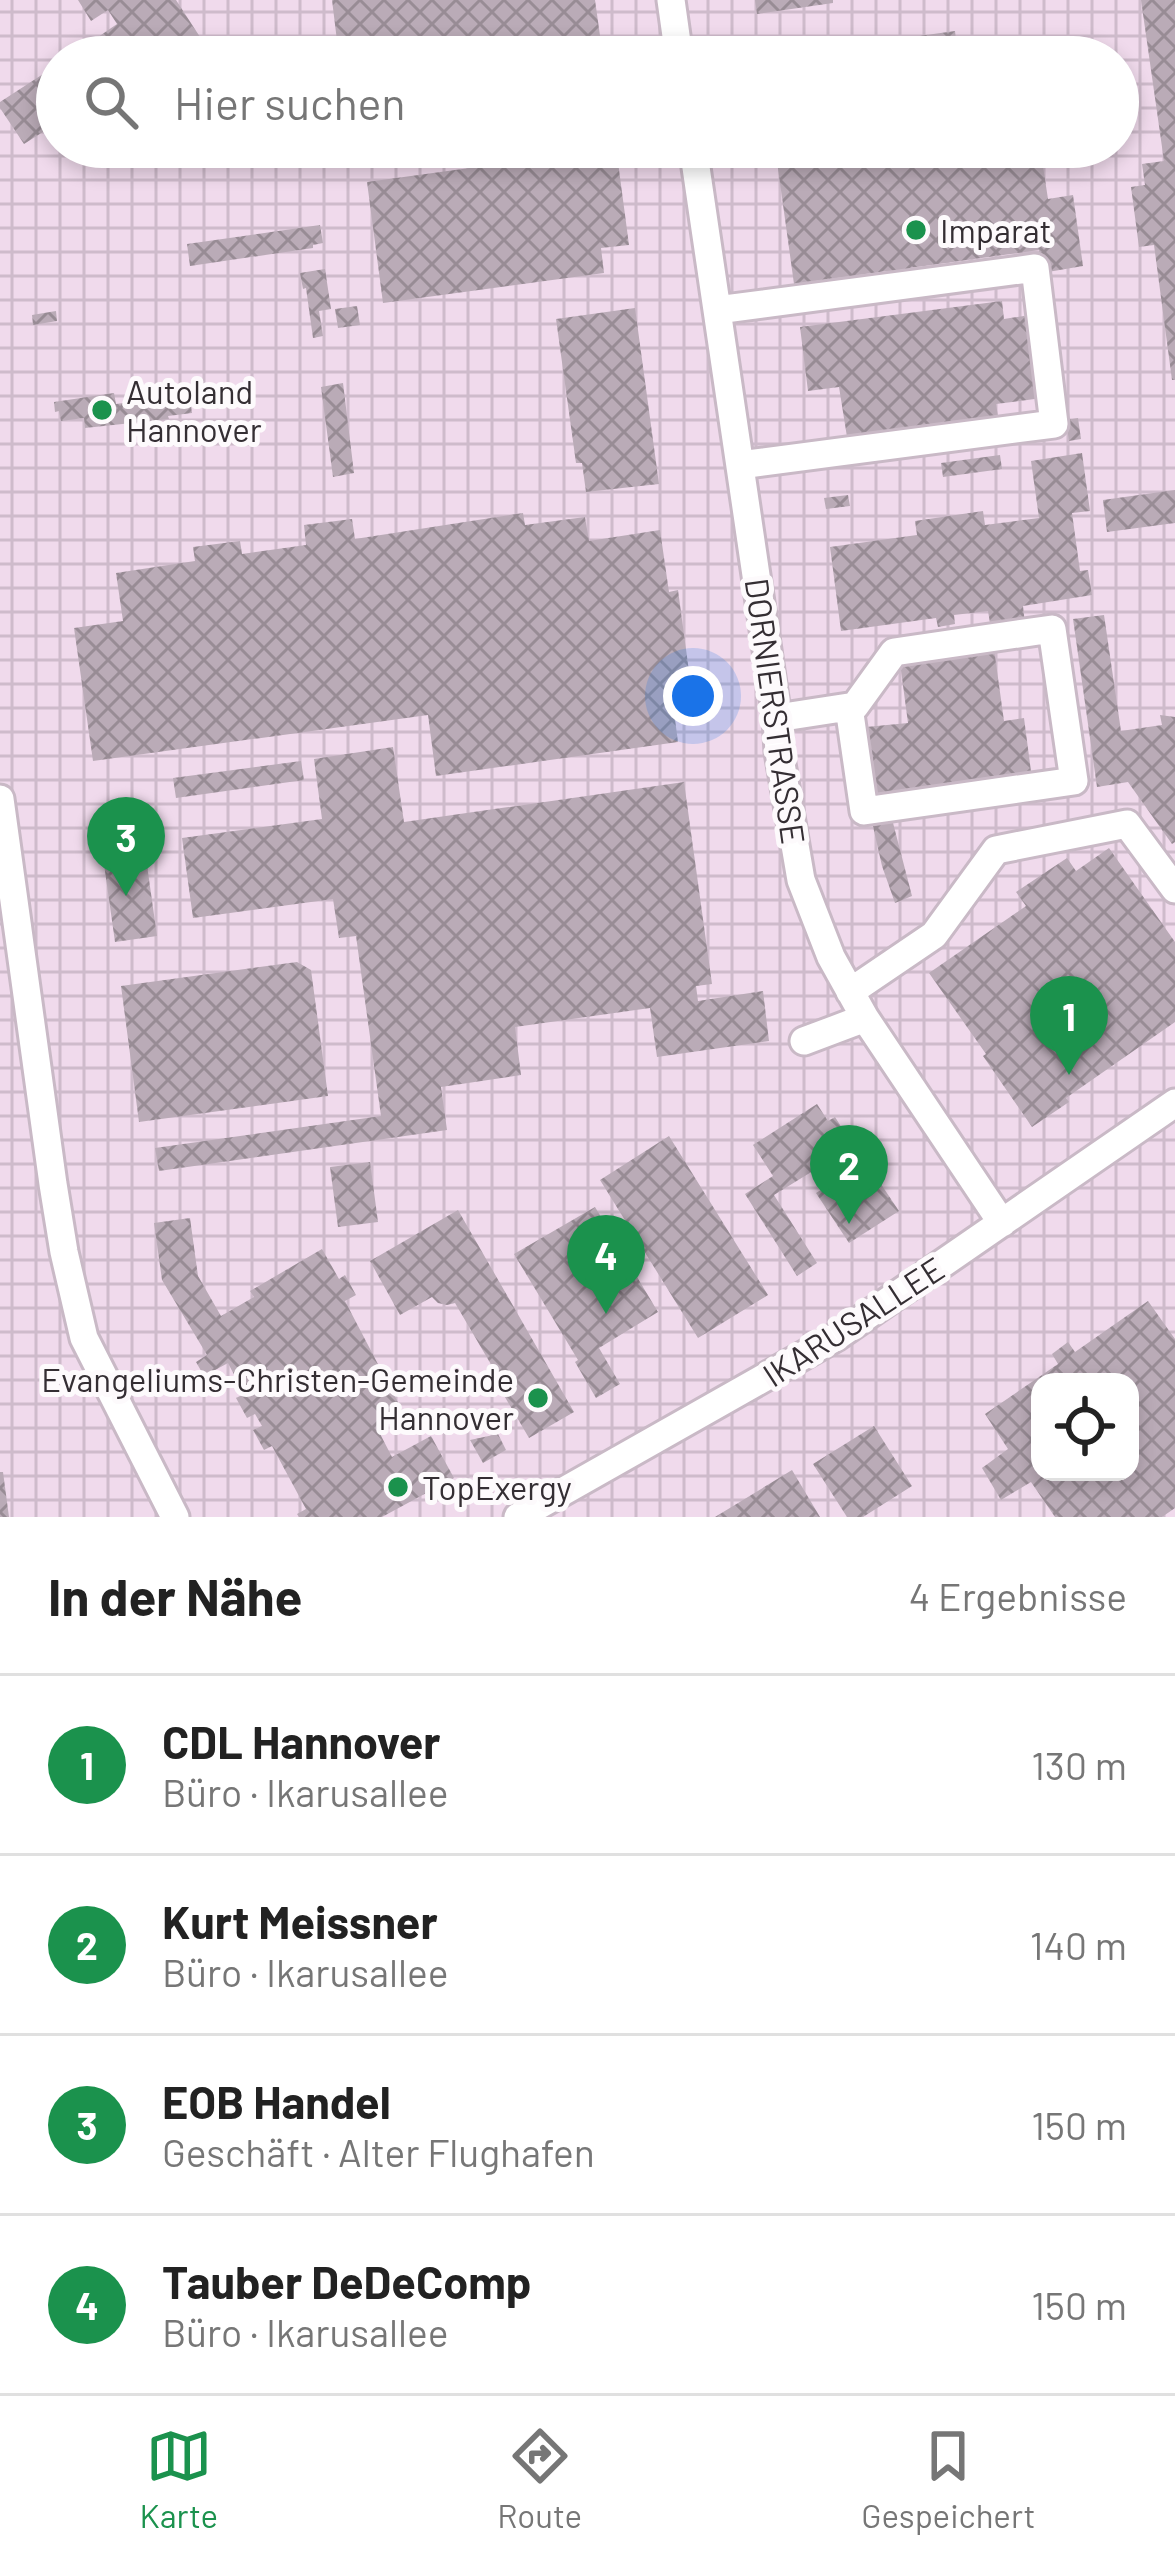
<!DOCTYPE html>
<html lang="de">
<head>
<meta charset="utf-8">
<style>
  :root { --surface:#fff; --page:#f6f6f6; --text:#222; --muted:#767676; --line:#e0e0e0; --accent:#1b924d }
  body { margin:0; font-family:Barlow,sans-serif; background:var(--page); color:var(--text) }
  .controls { position:absolute; right:36px; bottom:36px; display:grid; overflow:hidden; border-radius:24px; box-shadow:0 6px 18px #0003 }
  .controls button { width:108px; height:108px; display:grid; place-items:center; padding:0; border:0; border-bottom:3px solid var(--line); background:var(--surface); color:var(--text); font:60px sans-serif }
  .you { position:absolute; left:693px; top:696px; width:42px; height:42px; margin:-30px; border:9px solid #fff; border-radius:50%; background:#1a73e8; box-shadow:0 0 0 18px #1a73e833 }
  .badge { display:grid; place-items:center; width:78px; height:78px; border-radius:50%; background:var(--accent); color:#fff; font-size:39px; font-weight:700 }
  .pin { position:absolute; translate:-50% -99px; filter:drop-shadow(0 3px 6px #0008) }
  .pin::after { content:''; position:absolute; top:63px; width:42px; height:36px; background:inherit; clip-path:polygon(0 0,100% 0,50% 100%) }
  .list { margin:0; padding:0; list-style:none }
  h2 { display:flex; justify-content:space-between; align-items:center; height:156px; margin:0; padding:0 48px; font-size:51px }
  h2 small { font-size:39px; font-weight:400; color:var(--muted) }
  .list li { display:grid; grid-template-columns:78px 1fr auto; gap:36px; align-items:center; box-sizing:border-box; height:180px; padding:0 48px; border-top:3px solid var(--line) }
  .list b { display:block; font-size:45px; white-space:nowrap }
  .list p { margin:0; font-size:39px; white-space:nowrap; color:var(--muted) }
  .list em { font-size:39px; font-style:normal; color:var(--muted) }
  .icon { flex:none; width:66px; height:66px; fill:none; stroke:currentColor; stroke-width:2; stroke-linecap:round; stroke-linejoin:round }
  .map { position:relative; flex:none; width:1175px; height:1517px; overflow:hidden }
  .search { position:absolute; background:var(--surface); box-shadow:0 6px 18px #0003; left:36px; right:36px; top:36px; height:132px; display:flex; align-items:center; gap:30px; box-sizing:border-box; padding:0 42px; border-radius:66px; color:var(--muted); font-size:45px }
  .sheet { height:876px; background:var(--surface) }
  nav { display:flex; justify-content:space-around; align-items:center; box-sizing:border-box; height:168px; border-top:3px solid var(--line); background:var(--surface); font-size:33px; color:var(--muted) }
  nav a { display:grid; justify-items:center; gap:6px }
  nav .on { color:var(--accent) }
  .map>svg:first-child { display:block }
</style>
</head>
<body>
<div class="map">
<svg width="1175" height="1517" viewBox="0 0 1175 1517">
  <defs>
    <pattern id="industrial-grid" width="8" height="8" patternUnits="userSpaceOnUse" patternTransform="scale(3)"><rect width="8" height="8" fill="#f0daec"/><path d="M0 4h8M4 0v8" fill="none" stroke="#cebbcb"/></pattern>
    <pattern id="building-cross-hatch" width="8" height="8" patternUnits="userSpaceOnUse" patternTransform="scale(3)"><rect width="8" height="8" fill="#baabb7"/><path d="M0 0l8 8M0 8l8-8" fill="none" stroke="#988c95"/></pattern>
  </defs>
  <rect width="100%" height="100%" fill="#f8e8f5"/>
  <path fill="url(#industrial-grid)" fill-rule="evenodd" d="M0 0H1175V1517H0ZM57 57H1118V147H57ZM1040 1382H1130V1472H1040Z"/>
  <path fill="url(#building-cross-hatch)" fill-rule="evenodd" d="M78 0H176L213 57H69L117 24 108 10 91 21Z
    M332 0H595L603 57H339Z
    M755 0H833V3L757 14Z
    M1141 0H1175V380H1172L1154 245 1139 247 1131 187 1145 185 1142 164 1164 161Z
    M955 31 958 57H812V54L826 52V49Z
    M57 65V123L24 144 0 108V102Z
    M586 147H616L629 245 601 248 604 273 383 303 367 182 587 152Z
    M775 147H1040L1048 199 1073 195 1083 266 1042 273 1039 250 910 268 912 283 889 286 887 271 794 284Z
    M320 225 323 243 313 245V248L190 266 187 244Z
    M325 269 331 309 319 311 323 336 313 338 306 288 303 289 300 273Z
    M1002 301 1004 319 1030 315 1042 398 996 404 998 416 847 437 839 387 808 391 800 327Z
    M357 306 360 325 338 328 335 309Z
    M635 308 659 484 586 492 582 463H576L556 319Z
    M56 311 57 321 33 325 32 315Z
    M188 383 192 413 168 416 169 419 85 428 84 418 61 421 59 411 55 412 54 402 114 393 116 404 130 402 128 391Z
    M343 383 354 473 333 477 321 387Z
    M1078 418 1081 439 1069 441 1066 420Z
    M1082 453 1090 511 1072 513 1080 571 1088 570 1092 595 1023 606 1025 624 991 629 988 611 954 615 955 624 938 627 936 618 841 631 830 547 917 535 915 521 983 511 985 525 1039 518 1031 461Z
    M1000 455 1002 469 943 477 941 463Z
    M1175 490V523L1107 532 1103 500Z
    M848 495 850 506 826 509 824 498Z
    M523 513 525 525 585 517 589 541 660 530 669 592 678 590 693 701 673 704 678 742 436 776 428 715 93 761 74 628 123 621 116 573 195 561 193 547 240 541 242 554 306 545 304 525 352 519 355 539Z
    M1104 615 1121 731 1162 725 1160 715 1175 717V842L1172 844 1128 782 1097 787 1073 619Z
    M994 649 1004 721 1024 718 1032 779 878 800 866 727 908 723 900 663Z
    M393 747 404 822 684 782 712 984 696 986 698 1001 763 991 769 1041 657 1057 650 1008 515 1027 521 1075 441 1087 447 1130 159 1171 155 1148 381 1116 356 936 339 938 333 899 193 918 182 838 322 819 314 759Z
    M301 761 304 780 176 798 173 778Z
    M892 819 912 896 895 903 882 866 872 822Z
    M128 843 129 853 145 851 157 936 115 942 103 857 118 855 117 845Z
    M1109 848 1175 942V1022L1066 1098 1069 1102 1032 1127 983 1056 986 1054 929 973 1026 906 1016 892 1067 858 1076 871Z
    M297 962 311 970 328 1096 139 1122 121 986Z
    M817 1104 828 1121 835 1117 842 1128 835 1132 847 1148 854 1144 899 1211 849 1243 816 1193 832 1183 821 1166 774 1195 817 1263 797 1276 745 1194 773 1176 753 1145Z
    M669 1136 768 1295 698 1338 600 1180Z
    M370 1162 378 1222 338 1227 330 1167Z
    M595 1207 658 1312 599 1348 620 1384 596 1398 575 1362 578 1360 514 1254Z
    M458 1210 574 1412 529 1438 502 1392 506 1390 455 1303 447 1305 438 1303 432 1297 400 1315 370 1261Z
    M190 1218 198 1276 221 1316 254 1297 250 1291 322 1249 339 1279 345 1275 356 1295 345 1301 404 1414 377 1428 392 1457 431 1436 454 1478 382 1517H299L297 1514 306 1509 272 1446 264 1450 253 1430 262 1426 255 1414 247 1418 236 1398 244 1394 228 1363 204 1376 196 1362 207 1355 162 1280 154 1223Z
    M1148 1301 1175 1339V1508L1162 1517H1055L1031 1482 1001 1500 982 1468 1008 1449 985 1414 1058 1364 1052 1354 1068 1342 1075 1352ZM1040 1382H1130V1472H1040Z
    M874 1426 912 1486 863 1517H847L813 1464Z
    M498 1434 506 1450 483 1463 470 1440Z
    M792 1470 820 1517H715L779 1478Z
    M0 1472H3L9 1517H0Z"/>
  <g fill="none" stroke-linecap="round" stroke-linejoin="round">
    <defs>
      <path id="minor" d="M671 0 679 57
        M693 147 777 718 779 752 801 880 831 957 865 1018 1002 1223
        M717 310 1035 268 1054 424 740 465
        M777 718 855 706 894 652 1052 629 1074 781 864 811 849 707
        M0 799 53 1184 64 1252 84 1338 175 1517
        M850 992 934 935 996 850 1127 824 1175 889
        M804 1041 865 1018
        M518 1517 836 1337 1175 1103"/>
    </defs>
    <use href="#minor" stroke="#c9b9c6" stroke-width="33"/>
    <use href="#minor" stroke="#fff" stroke-width="27"/>
  </g>
  <g fill="#1b924d" stroke="#fdfafc" stroke-width="4.5">
    <circle cx="916" cy="230" r="12"/>
    <circle cx="102" cy="410" r="12"/>
    <circle cx="538" cy="1398" r="12"/>
    <circle cx="398" cy="1487" r="12"/>
  </g>
  <g text-anchor="middle" dominant-baseline="central" stroke-width="10" stroke-linejoin="round" paint-order="stroke">
    <g font-size="33" fill="#342e33" stroke="#fdfafc" text-anchor="start">
      <text x="940" y="230">Imparat</text>
      <text x="126" y="391">Autoland<tspan x="126" dy="38">Hannover</tspan></text>
      <text x="514" y="1379" text-anchor="end">Evangeliums-Christen-Gemeinde<tspan x="514" dy="38">Hannover</tspan></text>
      <text x="422" y="1487">TopExergy</text>
    </g>
    <g font-size="33" fill="#342e33" stroke="#fdfafc">
      <text transform="translate(776 711) rotate(82)">DORNIERSTRASSE</text>
      <text transform="translate(853 1321) rotate(-33)">IKARUSALLEE</text>
    </g>
  </g>
</svg>
<div class="controls">
<button><svg class="icon" aria-label="locate" viewBox="0 0 24 24"><circle cx="12" cy="12" r="6"/><path d="M12 2v4M12 18v4M2 12h4M18 12h4"/></svg></button>
</div>
<div class="you"></div>
<div class="pin badge" style="left:1069px;top:1075px">1</div>
<div class="pin badge" style="left:849px;top:1224px">2</div>
<div class="pin badge" style="left:126px;top:896px">3</div>
<div class="pin badge" style="left:606px;top:1314px">4</div>
<div class="search"><svg class="icon" aria-label="search" viewBox="0 0 24 24"><circle cx="10" cy="10" r="6"/><path d="M15 15l6 6"/></svg>Hier suchen</div>
</div>
<section class="sheet">
<h2>In der Nähe<small>4 Ergebnisse</small></h2>
<ul class="list">
<li><span class="badge">1</span><div><b>CDL Hannover</b><p>Büro · Ikarusallee</p></div><em>130 m</em></li>
<li><span class="badge">2</span><div><b>Kurt Meissner</b><p>Büro · Ikarusallee</p></div><em>140 m</em></li>
<li><span class="badge">3</span><div><b>EOB Handel</b><p>Geschäft · Alter Flughafen</p></div><em>150 m</em></li>
<li><span class="badge">4</span><div><b>Tauber DeDeComp</b><p>Büro · Ikarusallee</p></div><em>150 m</em></li>
</ul>
</section>
<nav>
<a class="on"><svg class="icon" aria-label="map" viewBox="0 0 24 24"><path d="M3 6l6-2 6 2 6-2v14l-6 2-6-2-6 2zM9 4v14M15 6v14"/></svg>Karte</a>
<a><svg class="icon" aria-label="directions" viewBox="0 0 24 24"><path d="M12 3l9 9-9 9-9-9zM9 14v-3h6M13 9l2 2-2 2"/></svg>Route</a>
<a><svg class="icon" aria-label="saved" viewBox="0 0 24 24"><path d="M7 4h10v16l-5-4-5 4z"/></svg>Gespeichert</a>
</nav>
</body>
</html>
